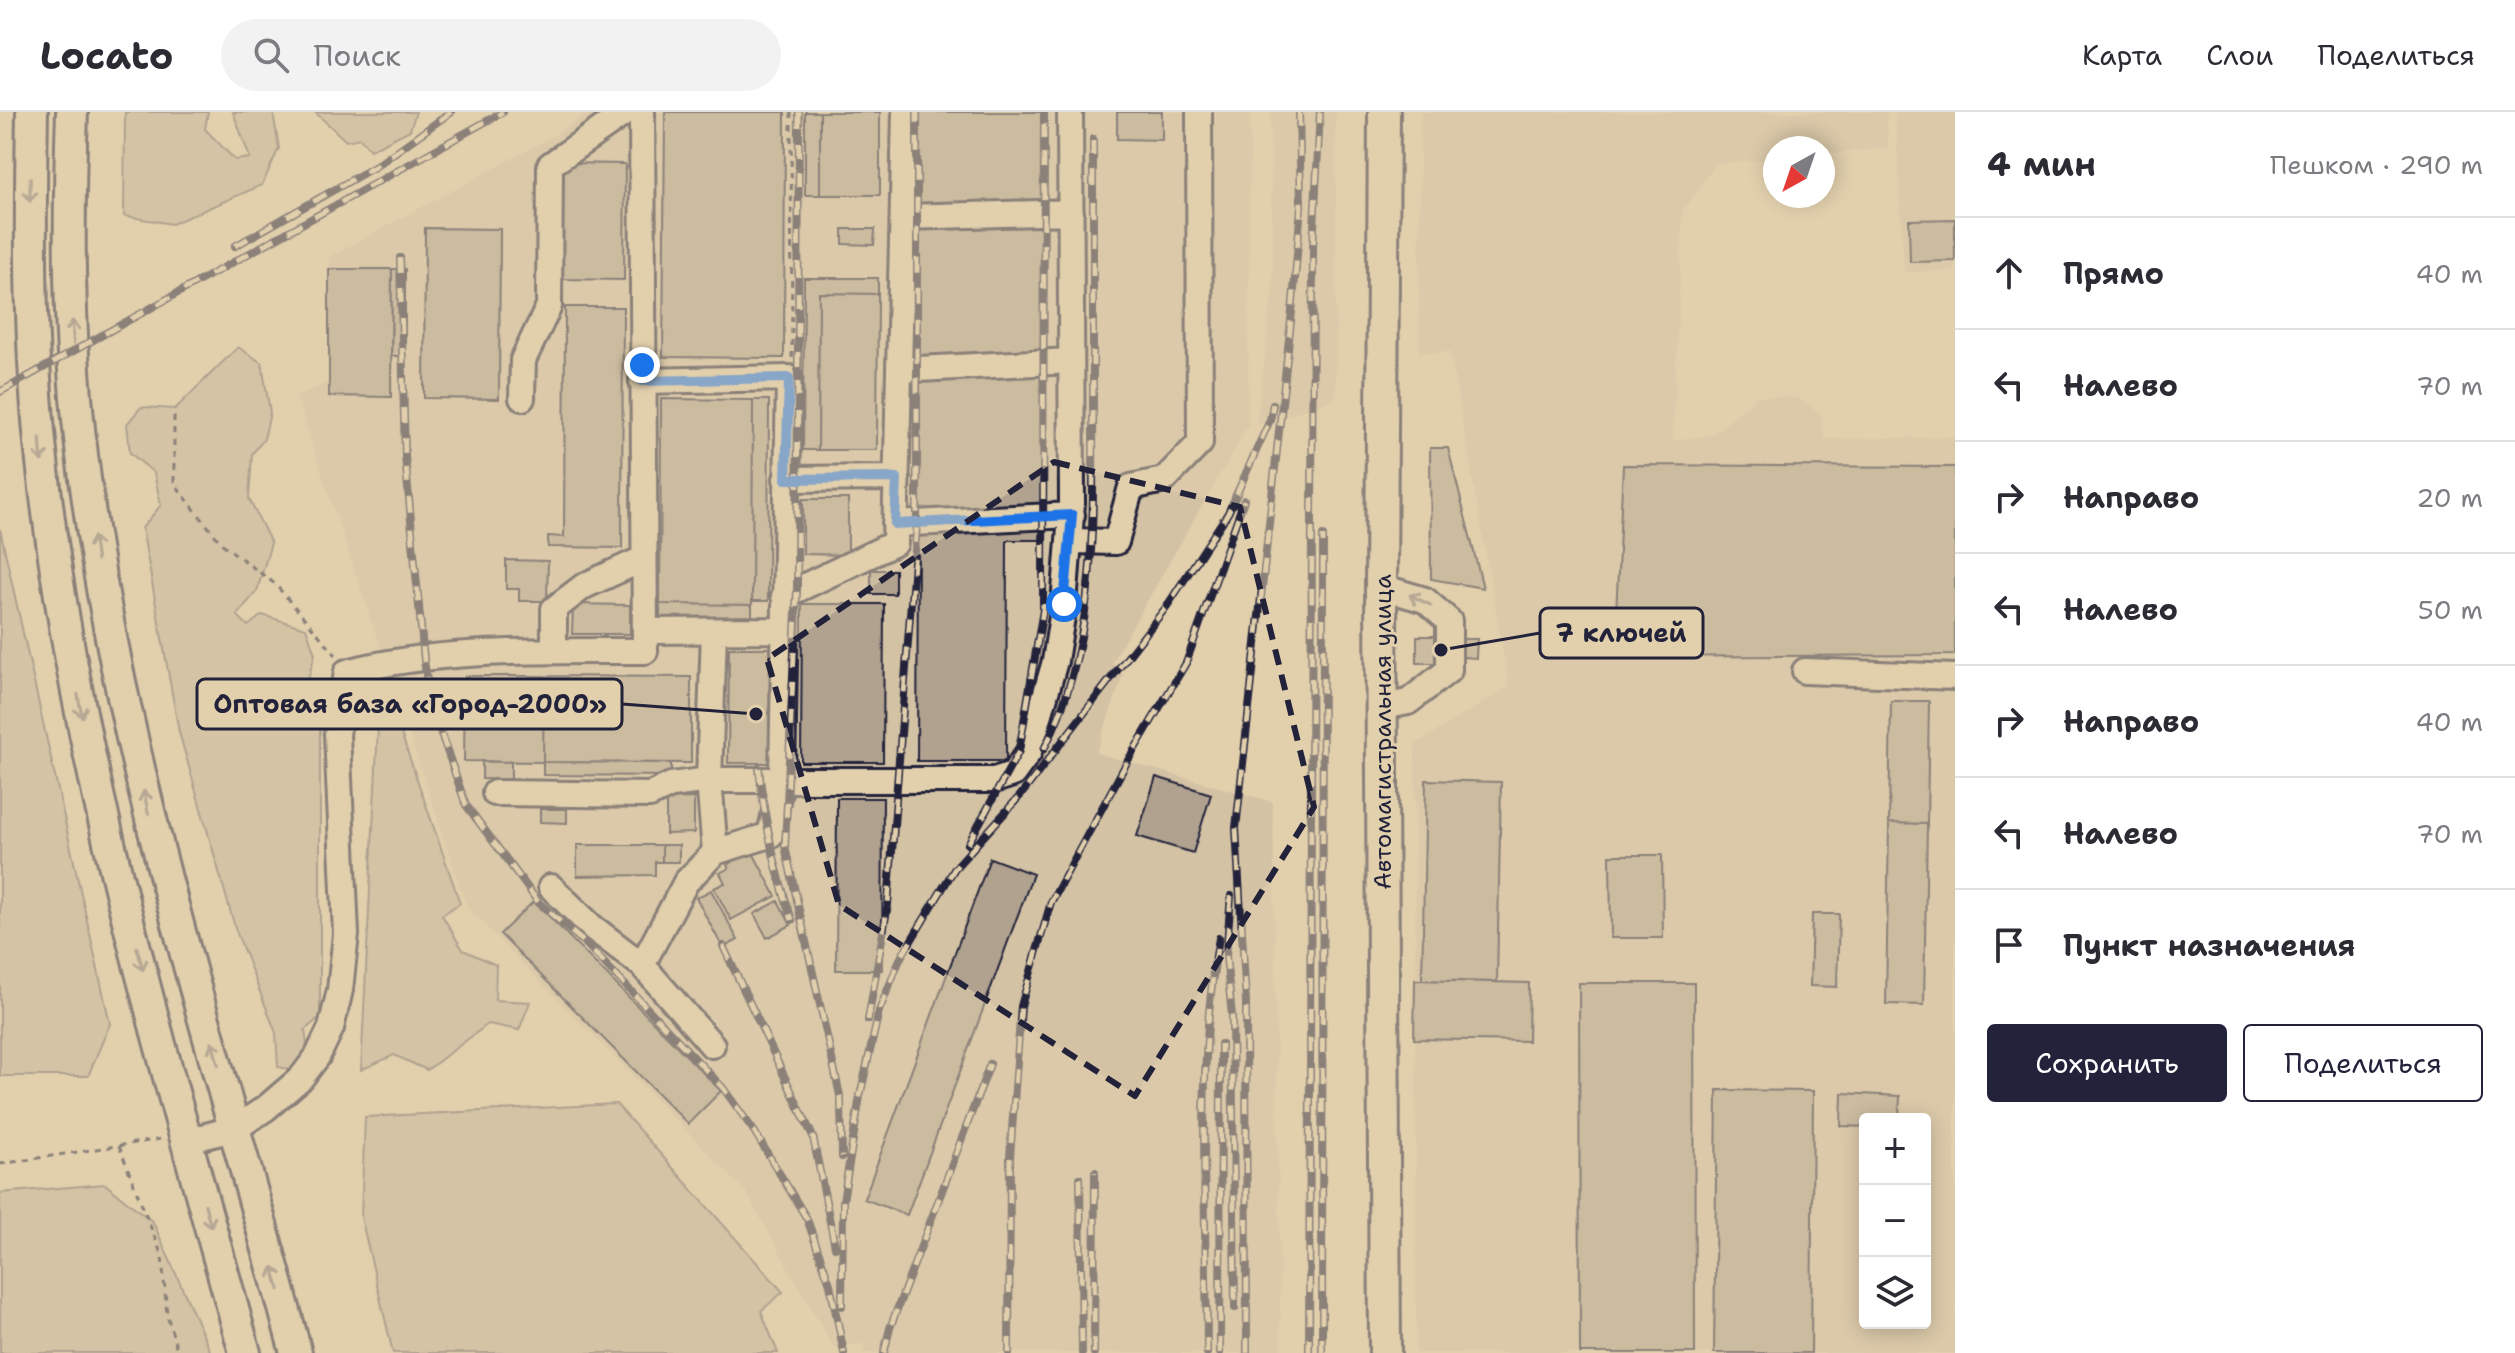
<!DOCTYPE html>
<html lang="ru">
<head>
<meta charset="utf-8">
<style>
  :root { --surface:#fff; --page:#f2f2f3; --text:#2b2b33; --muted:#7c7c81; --line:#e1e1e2; --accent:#22223b }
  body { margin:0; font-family:"Shantell Sans",sans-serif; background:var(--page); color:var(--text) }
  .controls { position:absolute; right:24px; bottom:24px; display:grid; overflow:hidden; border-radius:8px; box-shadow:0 4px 20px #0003 }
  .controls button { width:72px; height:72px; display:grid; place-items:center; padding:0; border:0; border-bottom:2px solid var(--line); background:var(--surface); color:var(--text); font:40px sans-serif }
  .compass { position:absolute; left:1763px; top:24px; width:72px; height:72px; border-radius:50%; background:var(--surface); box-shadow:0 4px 20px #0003; rotate:220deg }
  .stop { position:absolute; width:24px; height:24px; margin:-18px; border:6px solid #1a73e8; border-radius:50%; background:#fff }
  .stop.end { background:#1a73e8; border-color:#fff; box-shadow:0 2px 8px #0008 }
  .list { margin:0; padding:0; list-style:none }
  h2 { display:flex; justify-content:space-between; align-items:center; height:104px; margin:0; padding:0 32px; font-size:34px }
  h2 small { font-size:26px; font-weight:400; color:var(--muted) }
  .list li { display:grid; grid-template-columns:52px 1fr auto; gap:24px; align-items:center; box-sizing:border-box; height:112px; padding:0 32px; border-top:2px solid var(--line) }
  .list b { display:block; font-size:30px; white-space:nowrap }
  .list em { font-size:26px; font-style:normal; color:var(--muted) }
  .actions { display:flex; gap:16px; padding:24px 32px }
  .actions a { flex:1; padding:18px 0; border:2px solid var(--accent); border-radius:8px; text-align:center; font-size:28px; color:var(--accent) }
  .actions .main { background:var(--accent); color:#fff }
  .icon { flex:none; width:44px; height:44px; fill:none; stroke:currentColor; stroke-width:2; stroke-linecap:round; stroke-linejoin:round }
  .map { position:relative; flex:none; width:1955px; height:1241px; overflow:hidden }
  header { display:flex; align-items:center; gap:48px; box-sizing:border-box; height:112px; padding:0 40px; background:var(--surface); border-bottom:2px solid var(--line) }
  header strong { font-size:38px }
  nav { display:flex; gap:44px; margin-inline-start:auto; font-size:28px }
  .search { width:560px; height:72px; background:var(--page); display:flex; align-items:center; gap:20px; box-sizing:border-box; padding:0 28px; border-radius:44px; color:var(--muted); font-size:30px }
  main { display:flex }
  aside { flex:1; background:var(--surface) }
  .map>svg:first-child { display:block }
</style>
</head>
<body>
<header>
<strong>Locato</strong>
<div class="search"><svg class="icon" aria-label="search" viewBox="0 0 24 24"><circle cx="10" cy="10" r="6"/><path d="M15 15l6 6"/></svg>Поиск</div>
<nav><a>Карта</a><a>Слои</a><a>Поделиться</a></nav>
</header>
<main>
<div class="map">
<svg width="1955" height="1241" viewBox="0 0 1955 1241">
  <rect width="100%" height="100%" fill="#e2d0ad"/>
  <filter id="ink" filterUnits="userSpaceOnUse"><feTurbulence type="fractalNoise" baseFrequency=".0125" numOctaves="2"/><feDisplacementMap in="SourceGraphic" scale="16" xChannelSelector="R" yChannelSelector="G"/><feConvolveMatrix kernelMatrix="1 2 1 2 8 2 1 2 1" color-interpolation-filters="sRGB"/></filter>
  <g filter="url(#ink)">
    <path fill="#d3c2a4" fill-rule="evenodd" d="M590 0H1250L1248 314 1112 550 1123 563 1096 641 1273 690 1281 1241H864L863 1232 833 1235 745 1079 467 795 296 284 329 270V145L548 27Z
      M1270 0H1336V287L1256 313 1273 175Z
      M1420 0H1887L1888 36 1823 42V36H1775V47L1716 52 1683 99 1673 328 1712 323 1757 284 1798 286 1820 301 1825 327 1955 325V1241H1416L1415 633 1509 574 1450 240 1419 241ZM1865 1007H1925V1211H1865Z
      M1895 0H1955V159L1904 160Z"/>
    <path fill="#c3b49a" stroke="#726b6a" stroke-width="2" d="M125 0H208L205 17 235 48 250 46 233 0H273L279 36 262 73 172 112 124 104Z
      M315 0H416L410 18 370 38 360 26 346 29Z
      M238 235 262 251 270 301 264 327 252 342 249 387 271 431 257 479 237 503 248 514 262 503 306 516 315 542 305 578 320 596V905L305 918 308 940 293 958 278 955 276 921 236 819 179 620 142 416 161 393 154 361 130 341 127 312 141 295 175 297Z
      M0 417 110 912 88 964H0Z
      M379 595 394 601 460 791 442 803 463 838 496 853 495 888 530 890 519 918 488 912 427 958 394 943 361 958Z
      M616 992 783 1180 761 1199 778 1241H393L361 1105 365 1005Z
      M105 1072 153 1110 211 1241H0V1081Z"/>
    <path fill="#b0a28f" stroke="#22223b" stroke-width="2" d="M665 0H785L784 246 663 245Z
      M805 0H820V83H805Z
      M820 0H880V83H820Z
      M920 0H1046L1044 428H1007L1006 649H917Z
      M1117 0H1162V28L1117 27Z
      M562 51 625 52 624 168 562 167Z
      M1955 107V149L1910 150 1909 108Z
      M425 116 500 117 499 287 424 286Z
      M843 117H875L874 133 843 132Z
      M329 157H392L391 285 329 284Z
      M392 157H405V244H391Z
      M804 166H878V182L819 181 818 338H803Z
      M819 181 878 182 877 338H818Z
      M565 195H623L622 436 548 435V424L564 425Z
      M661 287 753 288 752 493 660 492Z
      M753 288H769L768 489H752Z
      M1430 336H1448L1483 476 1431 467Z
      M1623 353 1955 355V543L1614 545Z
      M803 387H848V443L803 442Z
      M506 448 548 449 547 489H519V477H506Z
      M871 458H895V482H871Z
      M573 492 630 493V522H572Z
      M660 492 752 493V505H660Z
      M802 492H884L883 650H801Z
      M1417 524H1462V551H1417Z
      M1463 527H1477L1476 546 1462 545Z
      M729 536H770L769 651H728Z
      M465 564H544L543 650 464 649Z
      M544 564 691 565V651L543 650Z
      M1891 589H1929L1927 712 1889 711Z
      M482 649 511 650V668L482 667Z
      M543 650 671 651V664L543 663Z
      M1156 665 1211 682 1193 741 1137 724Z
      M1426 668 1501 670 1497 870 1422 868Z
      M694 686V721L666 722V687Z
      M837 686H883L882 858H836Z
      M540 697H567V711L540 710Z
      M1889 711 1927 712 1924 893 1886 892Z
      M577 733H662V750H655V763L577 764Z
      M662 733H679V750H662Z
      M752 739 776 784 731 808 714 776 725 771 720 761 729 756 727 753Z
      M1610 743H1662L1663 826H1611Z
      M990 746 1033 762 907 1103 864 1087Z
      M711 778 738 828 723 836 696 786Z
      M534 789 721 979 688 1012 500 822Z
      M778 789 791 813 767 826 754 802Z
      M1812 802H1839L1837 875 1810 874Z
      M1415 868 1529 871 1528 929 1414 927Z
      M1579 871H1694L1695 1241H1580Z
      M1717 978 1813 979 1811 1241H1714Z
      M1842 981 1900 984 1899 1007H1865V1015L1841 1014Z"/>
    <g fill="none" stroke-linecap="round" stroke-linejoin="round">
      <defs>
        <path id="minor" d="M905 105 1071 100
          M900 258 1071 249
          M522 286 523 248 549 194 550 53 626 0
          M786 367 897 366
          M895 412 1072 403
          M1071 429 1116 430 1131 375 1164 368 1200 331 1199 0
          M1381 475 1425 488 1449 509V558L1408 590 1383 595
          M784 484 895 431 905 0
          M646 519 783 518
          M554 539V497L584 474 643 447
          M1805 559 1955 565
          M495 681 650 683 671 673 709 668 714 519
          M715 740 709 668H994L1013 662 1029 640 1055 549 1064 492 1072 391 1070 0
          M551 775 592 815 642 853 712 933
          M642 853 686 770 715 740 770 723 782 666 789 266 642 269
          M187 1029 236 1016 266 996 301 966 317 945 331 916 340 878 346 822 337 622 347 560C437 536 552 539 645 539L642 0"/>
        <path id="major" d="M32 0C30 117 29 233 42 349 74 653 165 947 245 1241
          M72 0C68 114 68 230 82 343 119 649 218 945 296 1241
          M1384 0 1381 475 1385 1241"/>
      </defs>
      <use href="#minor" stroke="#22223b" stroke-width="30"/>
      <use href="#major" stroke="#22223b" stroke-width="36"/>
      <path stroke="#22223b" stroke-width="3" stroke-dasharray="6 6" stroke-linecap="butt" d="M791 0 792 248
        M174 304V371L221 431 275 472 336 543
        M119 1034 162 1144 167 1203 178 1241
        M0 1052 161 1027"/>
      <use href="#minor" stroke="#e2d0ad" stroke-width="24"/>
      <use href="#major" stroke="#e2d0ad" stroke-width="30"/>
      <defs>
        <path id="rail" d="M799 0 797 478 785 734 841 988 842 1045
          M235 134 376 54 451 0
          M400 146 405 344 424 548 430 590 466 693 539 791 587 833 688 939 723 976 754 1019 807 1107 830 1172 844 1241
          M0 280 503 0
          M1044 637C1099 531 1093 400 1093 284 1093 198 1093 112 1093 27
          M759 656C764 709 775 757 792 808
          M968 732 1019 639 1043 498 1044 0
          M1231 784 1226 844 1232 904 1235 1196
          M723 834 813 1025 835 1135
          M868 908 888 792 917 411V0
          M1080 1066 1082 1241
          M842 1194 843 1089 860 984 879 899 900 847 955 756 1020 684 1167 494 1228 401 1270 308 1273 292
          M884 1241 890 1216 990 952
          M1009 1241 1010 1045 1021 894 1051 790 1127 650 1186 551 1244 388
          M1094 1241 1095 1060
          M1207 1241C1207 1110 1195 954 1219 826
          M1220 1241 1221 932
          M1247 1241 1246 890 1236 716 1293 190 1301 94 1299 0
          M1309 1241 1313 135 1320 0
          M1322 1241 1323 424"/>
      </defs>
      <use href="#rail" stroke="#22223b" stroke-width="8"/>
      <use href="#rail" stroke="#e2d0ad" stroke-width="5" stroke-dasharray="15" stroke-linecap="butt"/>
    </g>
    <defs><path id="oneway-shaft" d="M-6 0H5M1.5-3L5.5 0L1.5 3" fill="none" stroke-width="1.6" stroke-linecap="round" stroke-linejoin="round" transform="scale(2)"/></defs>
    <g stroke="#827974">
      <use href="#oneway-shaft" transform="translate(30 78) rotate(91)"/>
      <use href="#oneway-shaft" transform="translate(73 220) rotate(-93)"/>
      <use href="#oneway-shaft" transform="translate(41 338) rotate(86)"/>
      <use href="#oneway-shaft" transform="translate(95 436) rotate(-98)"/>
      <use href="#oneway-shaft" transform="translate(1420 488) rotate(-154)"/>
      <use href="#oneway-shaft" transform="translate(80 594) rotate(79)"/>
      <use href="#oneway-shaft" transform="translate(146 690) rotate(-101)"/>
      <use href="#oneway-shaft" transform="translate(140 847) rotate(75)"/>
      <use href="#oneway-shaft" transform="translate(215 941) rotate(-106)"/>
      <use href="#oneway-shaft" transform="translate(208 1104) rotate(75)"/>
      <use href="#oneway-shaft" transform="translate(276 1166) rotate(-105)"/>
    </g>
  </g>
  <g fill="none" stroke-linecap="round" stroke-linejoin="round" filter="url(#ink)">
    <path stroke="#1a73e8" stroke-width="10" d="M642 253V269L789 266 786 367 897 366 895 412 1072 403 1064 492"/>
  </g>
  <path d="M0 0H1955V1241H0ZM1054 350 1240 395 1314 695 1135 984 839 793 767 547Z" fill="#e2d0ad" fill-opacity=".55" fill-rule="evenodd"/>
  <path fill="none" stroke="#22223b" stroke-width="6" stroke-dasharray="16 10" stroke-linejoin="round" d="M1054 350 1240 395 1314 695 1135 984 839 793 767 547Z"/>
  <g text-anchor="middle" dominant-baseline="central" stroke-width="6" stroke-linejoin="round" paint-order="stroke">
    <g font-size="24" fill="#22223b" stroke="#e2d0ad">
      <text transform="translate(1383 620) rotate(-90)">Автомагистральная улица</text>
    </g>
  </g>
  <path fill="none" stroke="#22223b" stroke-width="3" d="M1441 538L1540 521M756 602L622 592"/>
  <g fill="#22223b" stroke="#e2d0ad" stroke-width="3">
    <circle cx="1441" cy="538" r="8"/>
    <circle cx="756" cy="602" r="8"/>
  </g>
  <g fill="#e2d0ad" stroke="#22223b" stroke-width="3">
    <rect x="1540" y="496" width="163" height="50" rx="8"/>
    <rect x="197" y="567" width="425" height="50" rx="8"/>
  </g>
  <g font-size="26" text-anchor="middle" font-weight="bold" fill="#22223b">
    <text x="1621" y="530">7 ключей</text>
    <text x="410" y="601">Оптовая база «Город-2000»</text>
  </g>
</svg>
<div class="controls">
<button>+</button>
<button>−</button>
<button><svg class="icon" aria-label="layers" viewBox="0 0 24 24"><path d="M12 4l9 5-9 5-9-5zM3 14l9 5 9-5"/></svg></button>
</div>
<svg class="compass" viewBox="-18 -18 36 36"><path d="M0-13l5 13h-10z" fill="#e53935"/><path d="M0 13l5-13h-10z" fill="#7c7c81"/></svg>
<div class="stop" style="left:1064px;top:492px"></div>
<div class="stop end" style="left:642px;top:253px"></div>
</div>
<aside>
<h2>4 мин<small>Пешком · 290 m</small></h2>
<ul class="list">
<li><svg class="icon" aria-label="ahead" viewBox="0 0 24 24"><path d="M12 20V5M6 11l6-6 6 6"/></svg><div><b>Прямо</b></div><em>40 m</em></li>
<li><svg class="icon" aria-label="left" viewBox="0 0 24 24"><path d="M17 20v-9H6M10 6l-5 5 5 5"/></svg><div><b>Налево</b></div><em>70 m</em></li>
<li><svg class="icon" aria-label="right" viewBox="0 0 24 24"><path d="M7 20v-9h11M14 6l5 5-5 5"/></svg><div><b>Направо</b></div><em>20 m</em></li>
<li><svg class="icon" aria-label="left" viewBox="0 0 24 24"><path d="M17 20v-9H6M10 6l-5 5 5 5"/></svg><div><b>Налево</b></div><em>50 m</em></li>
<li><svg class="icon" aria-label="right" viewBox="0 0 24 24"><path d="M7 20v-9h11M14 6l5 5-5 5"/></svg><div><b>Направо</b></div><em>40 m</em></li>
<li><svg class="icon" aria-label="left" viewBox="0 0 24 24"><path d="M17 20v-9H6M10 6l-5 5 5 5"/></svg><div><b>Налево</b></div><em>70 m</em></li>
<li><svg class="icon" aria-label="arrive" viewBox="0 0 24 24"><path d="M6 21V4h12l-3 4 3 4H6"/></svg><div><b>Пункт назначения</b></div></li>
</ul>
<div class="actions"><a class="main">Сохранить</a><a>Поделиться</a></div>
</aside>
</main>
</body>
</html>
